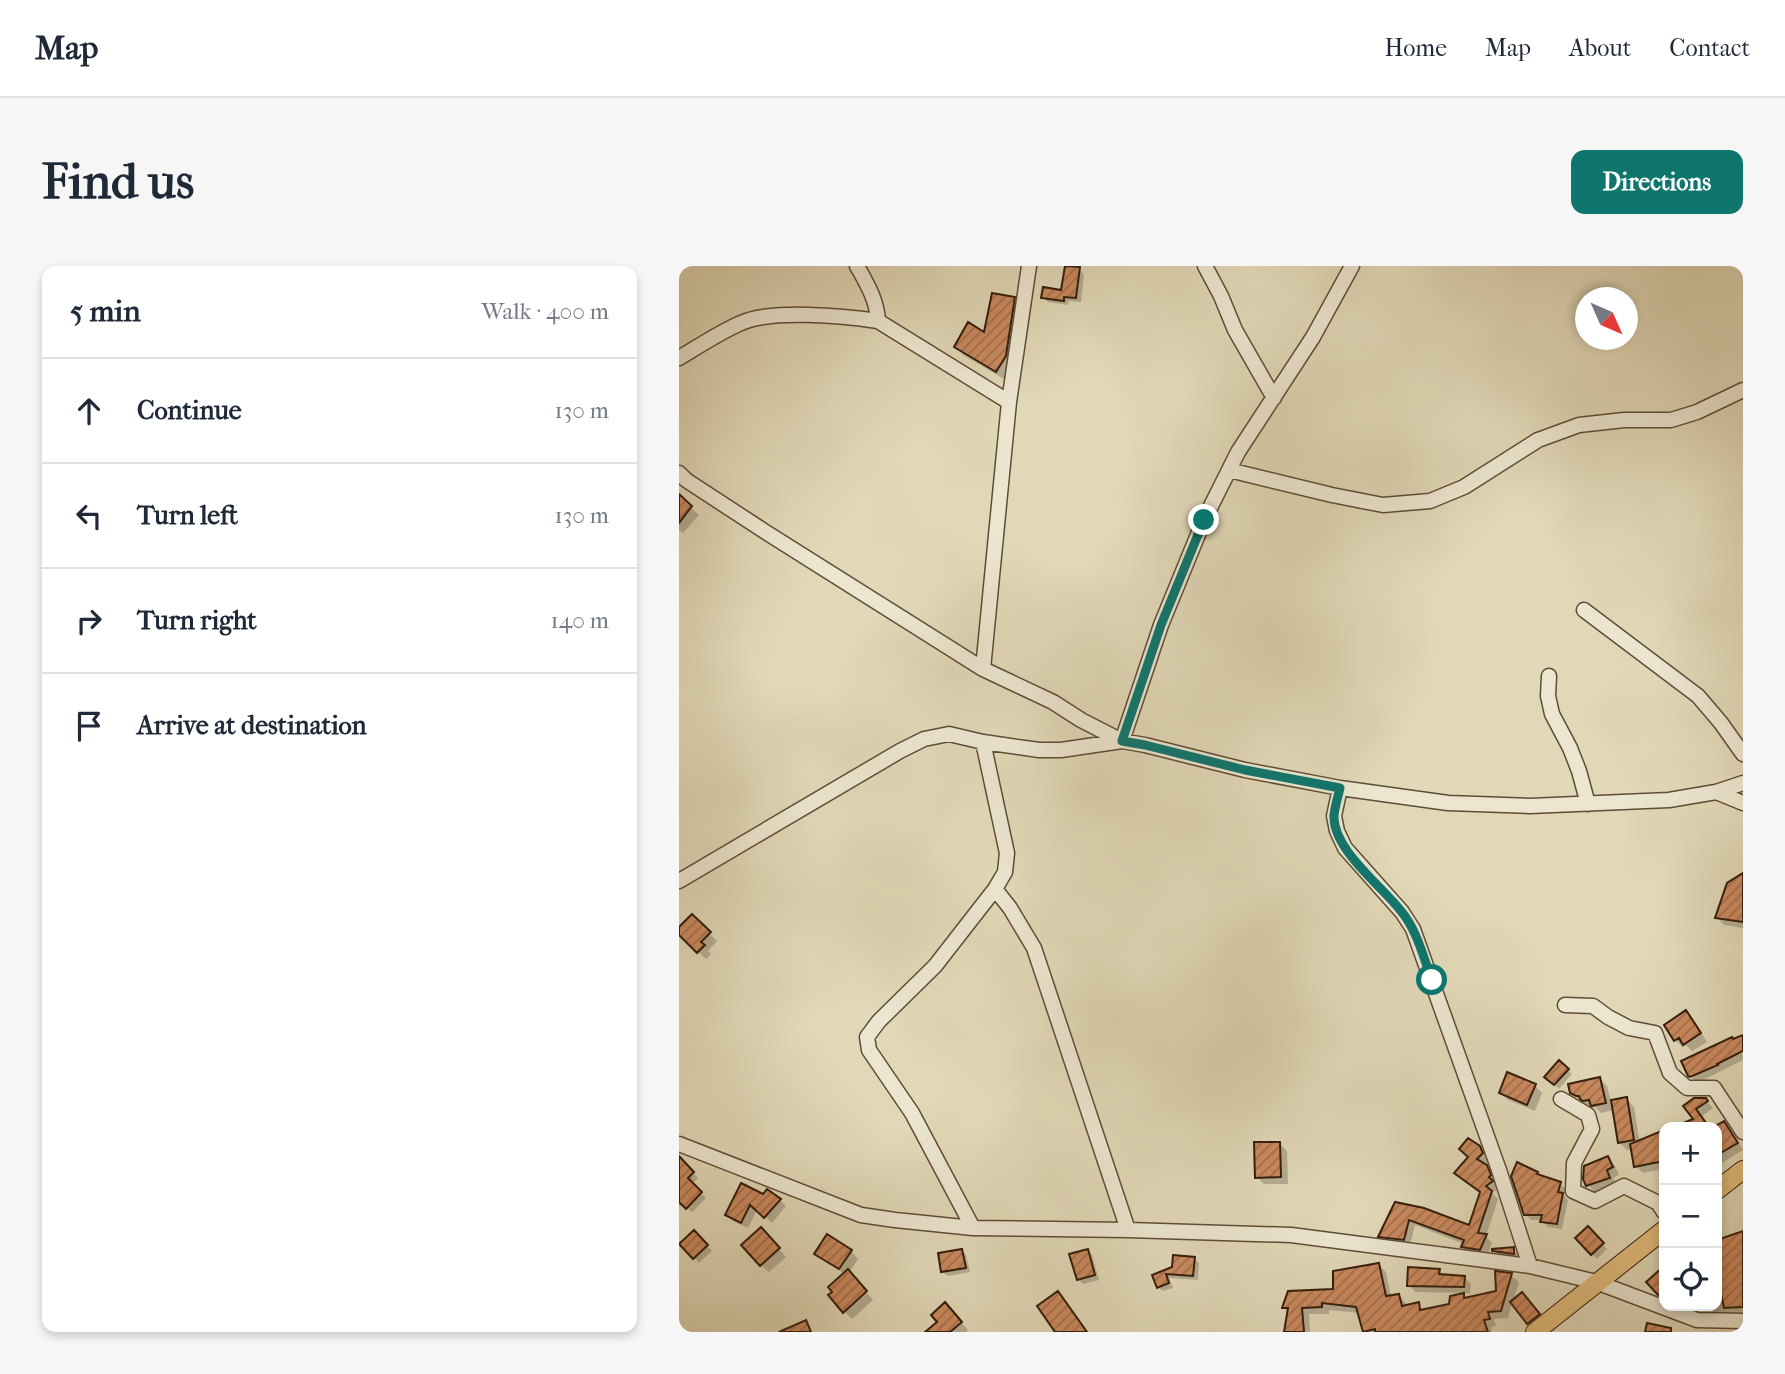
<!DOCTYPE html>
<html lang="en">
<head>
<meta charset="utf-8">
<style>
  :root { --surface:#fff; --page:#f6f6f7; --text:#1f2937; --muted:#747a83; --line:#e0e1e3; --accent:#0f766e }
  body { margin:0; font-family:"IM FELL French Canon",serif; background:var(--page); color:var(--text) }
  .controls { position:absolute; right:21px; bottom:21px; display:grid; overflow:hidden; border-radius:14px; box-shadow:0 4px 10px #0003 }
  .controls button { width:63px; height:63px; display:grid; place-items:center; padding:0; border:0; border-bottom:2px solid var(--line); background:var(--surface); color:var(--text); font:35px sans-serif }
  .compass { position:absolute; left:896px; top:21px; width:63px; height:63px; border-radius:50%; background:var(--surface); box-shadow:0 4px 10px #0003; rotate:135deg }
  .stop { position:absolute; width:21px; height:21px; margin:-16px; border:5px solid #0f766e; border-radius:50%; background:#fff }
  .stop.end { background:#0f766e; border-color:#fff; box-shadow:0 2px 7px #0008 }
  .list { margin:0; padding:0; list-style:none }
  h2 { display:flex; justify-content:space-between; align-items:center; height:91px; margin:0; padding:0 28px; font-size:30px }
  h2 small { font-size:23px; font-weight:400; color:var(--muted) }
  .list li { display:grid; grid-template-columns:46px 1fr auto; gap:21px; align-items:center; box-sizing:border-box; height:105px; padding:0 28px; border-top:2px solid var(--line) }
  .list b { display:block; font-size:26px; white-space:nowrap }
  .list em { font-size:23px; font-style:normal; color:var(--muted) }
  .icon { flex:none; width:38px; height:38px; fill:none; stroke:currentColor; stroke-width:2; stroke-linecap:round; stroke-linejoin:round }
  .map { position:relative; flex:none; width:1064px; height:1066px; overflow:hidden; border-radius:14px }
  header { display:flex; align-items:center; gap:42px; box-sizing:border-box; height:98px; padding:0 35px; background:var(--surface); border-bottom:2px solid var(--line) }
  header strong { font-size:33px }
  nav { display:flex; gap:38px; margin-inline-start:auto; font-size:24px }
  .intro { display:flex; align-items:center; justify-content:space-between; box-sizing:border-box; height:168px; padding:0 42px }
  h1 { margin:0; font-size:49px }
  .button { padding:18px 32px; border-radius:14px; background:var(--accent); color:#fff; font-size:24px; font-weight:700 }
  main { display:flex; gap:42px; padding:0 42px }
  aside { flex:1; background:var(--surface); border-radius:14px; box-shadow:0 4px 10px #0003 }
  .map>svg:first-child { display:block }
</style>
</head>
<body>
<header>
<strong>Map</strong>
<nav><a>Home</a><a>Map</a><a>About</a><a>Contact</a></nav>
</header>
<div class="intro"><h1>Find us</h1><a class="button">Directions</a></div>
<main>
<aside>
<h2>5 min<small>Walk · 400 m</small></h2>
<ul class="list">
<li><svg class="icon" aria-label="ahead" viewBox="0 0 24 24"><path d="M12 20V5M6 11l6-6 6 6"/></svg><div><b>Continue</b></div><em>130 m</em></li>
<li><svg class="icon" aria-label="left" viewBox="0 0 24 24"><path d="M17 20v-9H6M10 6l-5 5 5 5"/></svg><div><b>Turn left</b></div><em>130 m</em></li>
<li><svg class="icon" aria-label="right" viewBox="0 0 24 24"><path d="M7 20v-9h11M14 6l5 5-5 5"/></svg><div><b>Turn right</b></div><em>140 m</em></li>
<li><svg class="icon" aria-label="arrive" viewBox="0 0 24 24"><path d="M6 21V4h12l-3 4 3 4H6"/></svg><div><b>Arrive at destination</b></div></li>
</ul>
</aside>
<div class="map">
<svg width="1064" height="1066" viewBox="0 0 1064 1066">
  <defs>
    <pattern id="building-hatch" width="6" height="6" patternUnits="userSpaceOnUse" patternTransform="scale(1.75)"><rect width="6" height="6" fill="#c9895e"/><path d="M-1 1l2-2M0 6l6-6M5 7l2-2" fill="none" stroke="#a46f4c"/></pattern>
  </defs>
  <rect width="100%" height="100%" fill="#e1d8b7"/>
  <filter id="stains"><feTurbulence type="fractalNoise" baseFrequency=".00286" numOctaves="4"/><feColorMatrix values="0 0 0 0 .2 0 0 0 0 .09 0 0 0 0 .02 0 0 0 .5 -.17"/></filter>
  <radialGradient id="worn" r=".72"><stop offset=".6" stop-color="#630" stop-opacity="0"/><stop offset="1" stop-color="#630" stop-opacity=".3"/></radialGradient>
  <path fill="#0003" d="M400 3 405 8 402 36 390 35 389 39 369 36 364 31 384 26Z
    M335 33 343 40 334 98 325 113 284 89 277 81 307 69Z
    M0 231 20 249 4 267 0 264Z
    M1064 609V662L1045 659 1038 651Z
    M13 650 38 675 29 685 32 688 27 693 0 667V664Z
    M1007 747 1014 754 1028 776 1013 785 1007 779 1004 781 996 774Z
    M1059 779 1064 791V794L1018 817 1011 809Z
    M880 797 893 808 880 823 868 811Z
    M920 812 928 820 932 836 947 833 955 841 961 878 985 866V903L964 907 957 900 954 883 948 884 940 876 935 844 922 847 916 841 913 842 901 835 893 827Z
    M856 820 863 827 856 845 829 834 822 827Z
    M1026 833 1034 842 1022 851 1030 861H998L1016 854 1006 840Z
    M1045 857 1051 863 1064 884 1041 898 1038 895 1037 861Z
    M600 877 608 885 609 918H585L578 911Z
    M800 882 808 889 810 894 805 899 814 908 818 917 816 919 819 923 813 927 819 933 807 970 813 977 808 990 791 988 784 981 785 978 736 959 731 980 708 977 701 970 717 938 791 961 803 927 784 913Z
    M929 892 936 900 940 909 934 912 938 919 918 928 910 920 906 912Z
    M1 894 19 912 13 918 27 932 13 946 4 938 0 941V895Z
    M839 899 861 911 881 918 887 923 885 930 889 934 883 963 869 961 862 954H852L846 948Z
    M84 930 101 934 107 940 93 957 78 944 69 962 54 955 48 949Z
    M909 963 928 983 918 993 898 972Z
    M15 967 33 985 20 997 3 978Z
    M1038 967 1043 974 1064 967V1048H1050L1040 1051 1032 1044V1040H1038Z
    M89 971 107 991 90 1006 82 999Z
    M834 983 839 988V992L820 990 815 985Z
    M283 984 287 989 291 1006 269 1010 264 1006Z
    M172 985 179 993 170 1007 194 1034 173 1053 165 1045 166 1008 145 995 138 987Z
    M408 985 413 989 420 1014 404 1018 400 1014Z
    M515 992 520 997 519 1014 490 1012 494 1022 484 1025 479 1021 475 1010Z
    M699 999 707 1006 712 1031 720 1030 727 1037 728 1040 739 1038 745 1045 772 1040 784 1029 789 1033 819 1026 818 1007 832 1009 840 1016 834 1036 848 1033 864 1053 854 1061 833 1037 829 1052 815 1053 817 1060 812 1061 813 1066H686L680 1047 650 1044V1048H630L631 1066H607L610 1046 605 1042 656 1025Z
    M760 1004 766 1011H785L792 1018 791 1027 736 1026 730 1019Z
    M273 1046 289 1064 287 1066H249Z"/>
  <path fill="url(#building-hatch)" stroke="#341d0b" stroke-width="2" d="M386 0 401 1 397 32 385 31V35L362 32 364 21 382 24Z
    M313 27 336 31 327 90 317 106 275 81 289 56 305 66Z
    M0 228 13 240 0 257Z
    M1064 607V656L1036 652 1048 617Z
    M13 648 32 666 22 676 26 679 18 687 0 669V661Z
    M1007 744 1022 767 1004 779 1000 772 995 775 985 759Z
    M1064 769V785L1038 798 1039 799 1011 811 1009 810 1002 795 1053 771 1054 773Z
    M880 794 890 803 875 819 865 811Z
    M828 806 857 818 848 839 820 827Z
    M921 811 927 837 912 840 910 834 904 835 901 833 900 830H897L891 827 889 818Z
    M948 831 955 874 939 877 932 834Z
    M1015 832H1027L1029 835 1017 843 1030 861H995L1014 853 1004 840Z
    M1045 855 1059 877 1038 889V859Z
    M985 864V895L955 901 951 878Z
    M789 872 801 880 804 887 798 893 808 899 812 909 810 911 814 915 807 920 813 925 799 967 808 968 801 984 782 981 785 974 730 954 725 974 699 971 716 936 745 942 790 959 801 926 775 907 789 891 780 883Z
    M575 876H601L602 911 576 912Z
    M0 890 15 906 9 912 23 926 7 943 0 936Z
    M929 890 934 901 928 904 931 912 907 920 904 913 905 900Z
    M838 896 859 906 858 908 882 916 879 926 884 927 878 958 861 956 863 949H845L832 910Z
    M62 917 84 928 88 923 102 933 85 952 71 939 62 957 46 949Z
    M909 960 925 977 912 989 896 972Z
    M82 961 101 982 81 1000 62 979Z
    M15 964 29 979 14 993 0 978Z
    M1064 965V1041L1045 1042 1038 1009V974Z
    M148 968 173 984 160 1003 135 988Z
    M835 981V988L813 985V983Z
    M283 983 287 1002 262 1006 259 987Z
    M409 983 416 1009 398 1014 390 988Z
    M494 989 516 991 514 1010 487 1008 490 1017 478 1022 473 1009 493 1001Z
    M700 997 707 1030 720 1028 723 1040 740 1036 741 1044 770 1038 771 1030 785 1027V1032L817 1025 816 1005 833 1007 822 1045 809 1046 811 1053 805 1054 809 1066H696V1063L684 1066 677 1041 643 1037V1041L623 1042 625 1066H605L609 1042H603L609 1025 654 1023V1005Z
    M985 1000V1031L979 1029 967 1016Z
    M729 1001 761 1003 760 1008 786 1010 785 1021 728 1020Z
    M169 1003 188 1025 164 1047 149 1029 153 1026 149 1021Z
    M379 1025 408 1066H376L358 1040Z
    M843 1026 861 1048 848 1058 831 1036Z
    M266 1036 283 1056 271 1066H246L258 1056 252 1049Z
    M127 1054 132 1066H100Z
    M968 1057 992 1062V1066H966Z"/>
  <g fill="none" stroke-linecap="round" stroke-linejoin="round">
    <defs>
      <path id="minor" d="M178 0C188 18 198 34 199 55
        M526 0 542 30 556 64 595 132
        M0 92C20 80 41 66 62 57 92 43 166 50 199 55L330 136
        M550 204 653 229 704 239 751 235 785 221 859 174 900 159 945 154H992L1018 146 1064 124
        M0 207 7 214 85 265 304 403 374 436 402 454 443 475 482 359 525 254 559 186 634 71 673 0
        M905 344 1019 430 1042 457 1064 488
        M304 403 330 136 350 0
        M870 410 869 430 873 448 891 482 900 505 909 538
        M661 522 655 550 658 565 666 582 723 646 734 663 820 904 851 1000
        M1037 526 1064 537
        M0 615 221 485 245 473 270 468 304 476 360 484H382L443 475 466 479 566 504 661 522 769 537 851 540 990 534 1037 526 1064 517
        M316 623 331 642 355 682 449 964
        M886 739 914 740 929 751 950 762 976 767 991 807 1008 822H1035L1064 866
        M882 833 909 849 913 863 895 897 894 925 916 935 945 920 979 937 985 946
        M0 878 182 949 216 954 294 962 449 964 612 969 851 1000 917 1016 1018 1054 1064 1055
        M294 962 233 847 190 784 188 771 200 755 256 700 316 623 326 606 328 587 304 476"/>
      <path id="major" d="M1038 924 1064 904
        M856 1066 985 964"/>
    </defs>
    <use href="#minor" stroke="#5f4c36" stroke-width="17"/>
    <use href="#major" stroke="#341d0b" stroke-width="20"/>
    <use href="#minor" stroke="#ece6d0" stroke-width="14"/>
    <use href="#major" stroke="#e0bc7c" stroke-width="18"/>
  </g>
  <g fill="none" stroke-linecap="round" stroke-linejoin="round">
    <path stroke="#0f766e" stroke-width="9" d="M525 254 482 359 443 475 466 479 566 504 661 522C659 531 656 540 655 549 653 583 703 620 722 645 738 664 744 691 753 714"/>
  </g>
  <rect width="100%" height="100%" filter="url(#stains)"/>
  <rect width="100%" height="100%" fill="url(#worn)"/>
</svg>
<div class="controls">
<button>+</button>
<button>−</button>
<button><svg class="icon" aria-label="locate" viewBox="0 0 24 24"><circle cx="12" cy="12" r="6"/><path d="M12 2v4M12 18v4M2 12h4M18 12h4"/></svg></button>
</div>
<svg class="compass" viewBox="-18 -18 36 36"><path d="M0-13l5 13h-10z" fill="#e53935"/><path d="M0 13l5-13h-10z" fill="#747a83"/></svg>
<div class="stop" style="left:753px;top:714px"></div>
<div class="stop end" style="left:525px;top:254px"></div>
</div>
</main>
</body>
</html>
